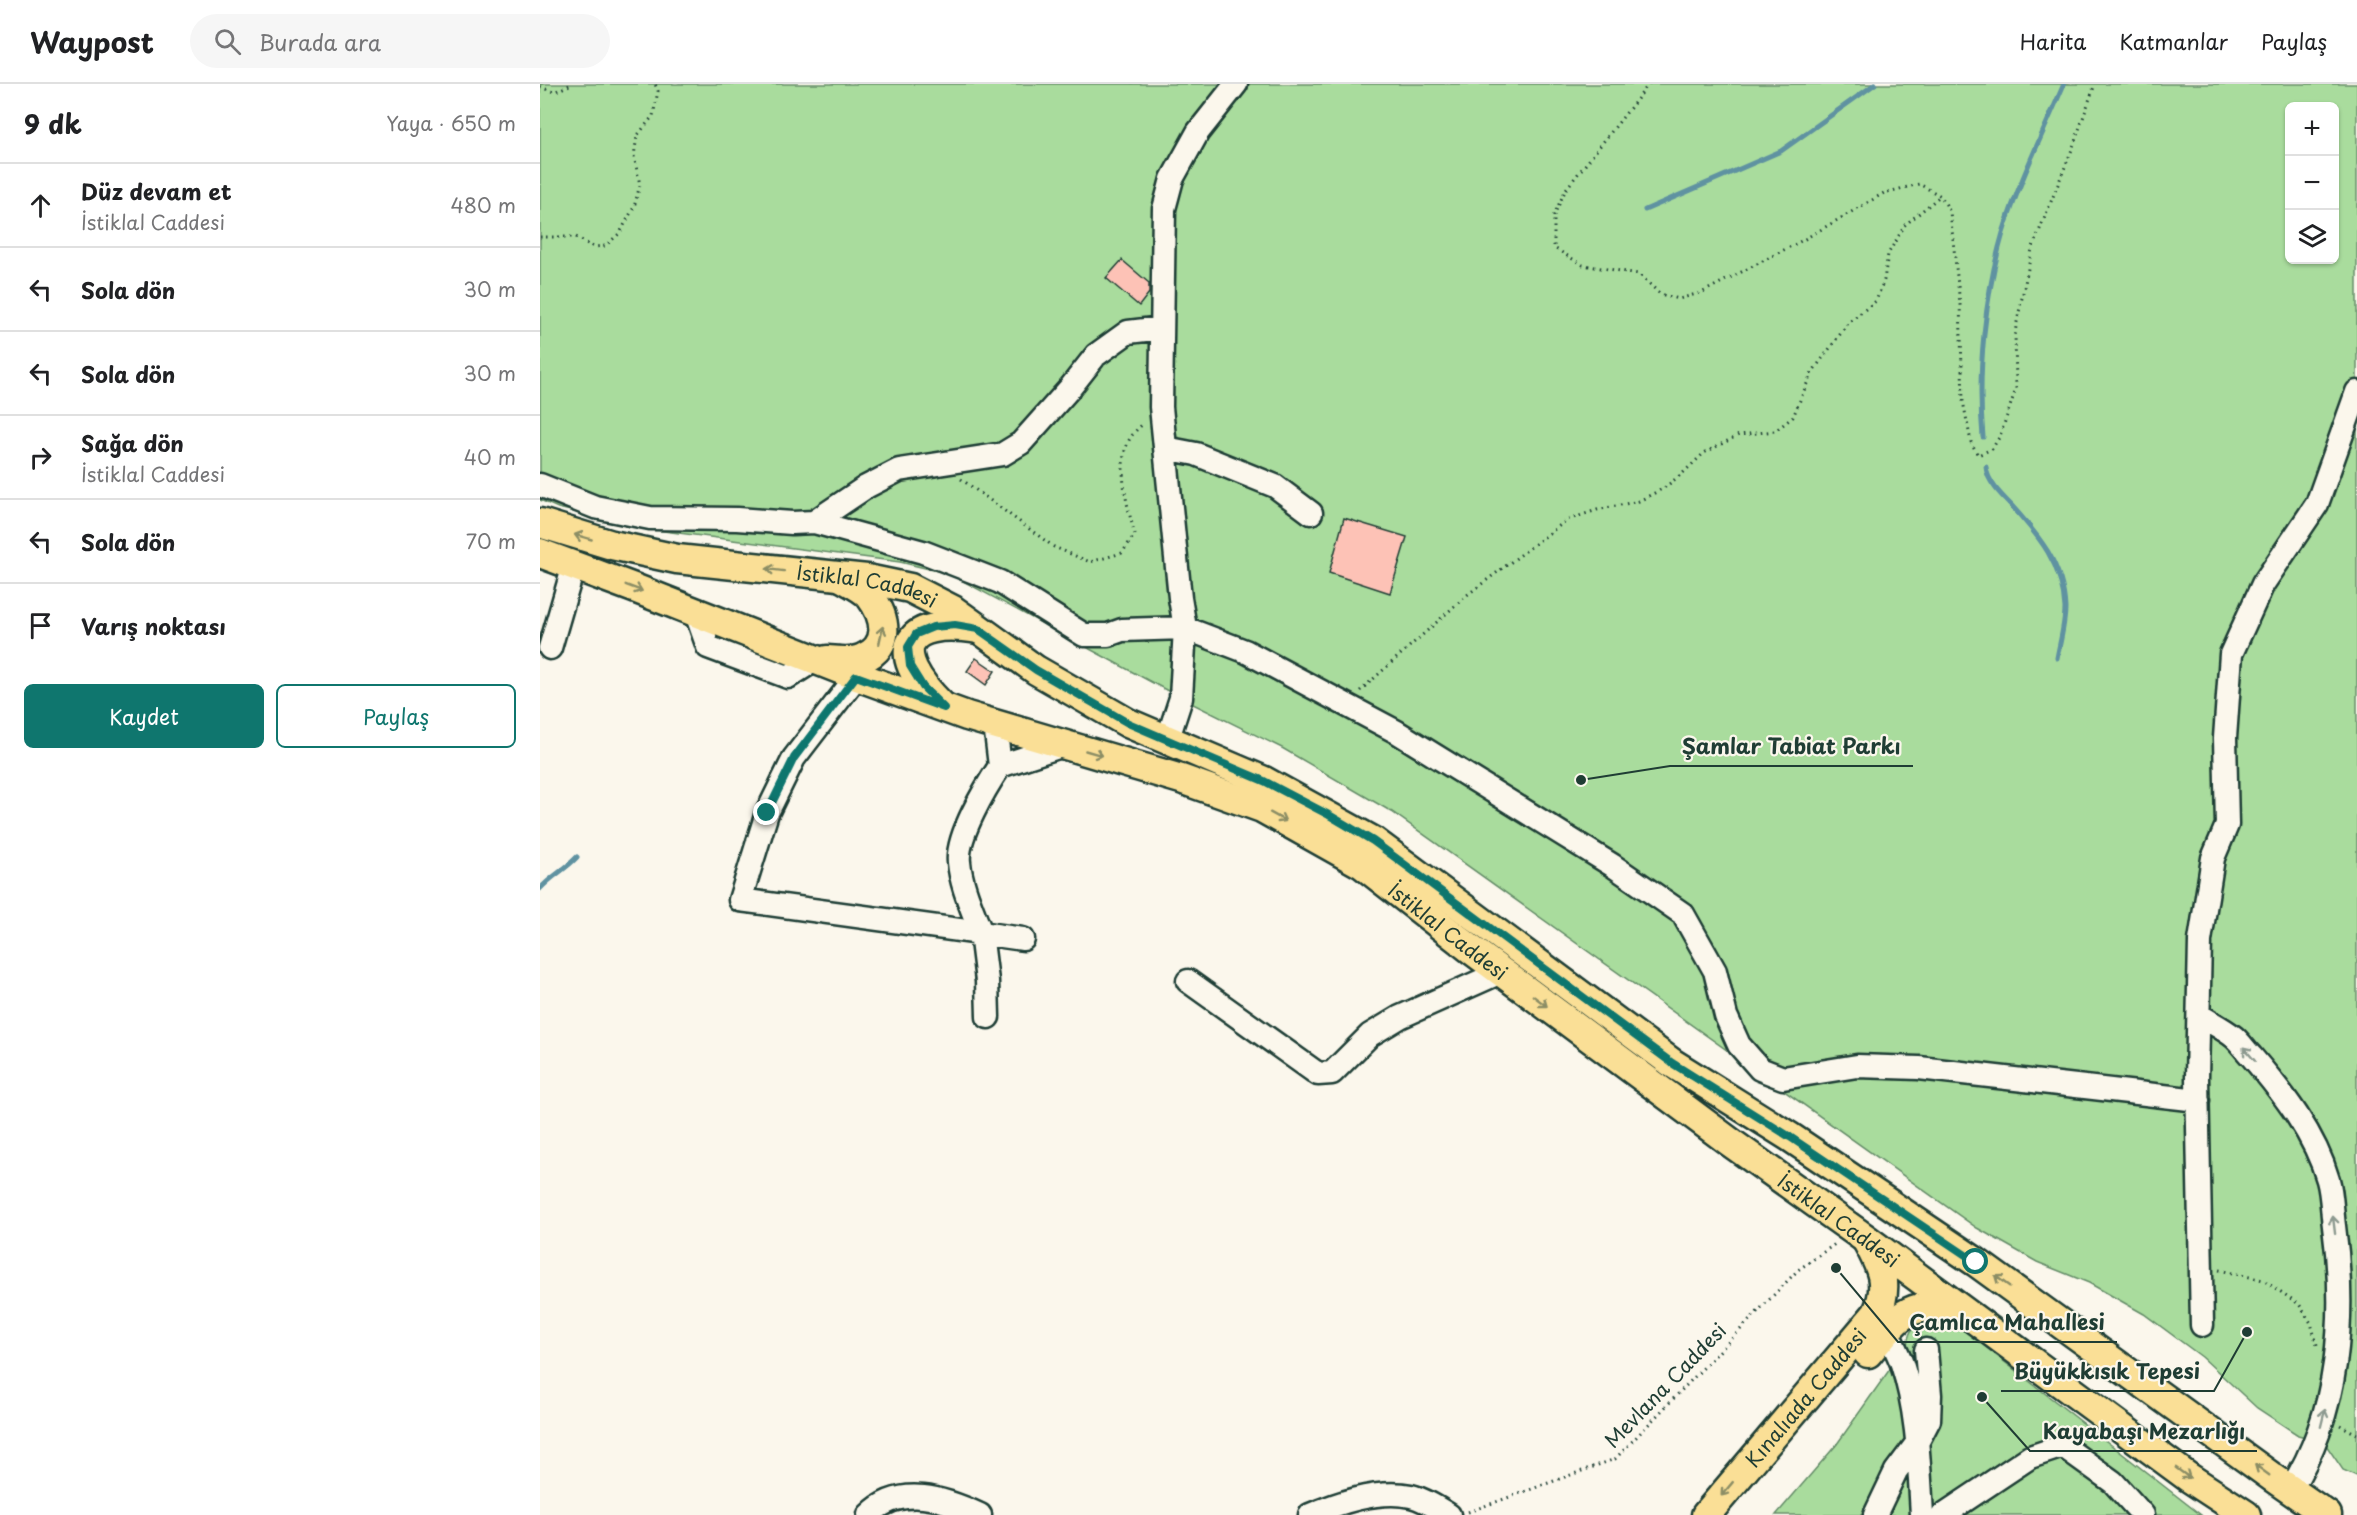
<!DOCTYPE html>
<html lang="tr">
<head>
<meta charset="utf-8">
<style>
  :root { --surface:#fff; --page:#f6f6f6; --text:#202124; --muted:#757577; --line:#e0e0e0; --accent:#0f766e }
  body { margin:0; font-family:"Playpen Sans",sans-serif; background:var(--page); color:var(--text) }
  .controls { position:absolute; right:18px; top:18px; display:grid; overflow:hidden; border-radius:9px; box-shadow:0 2px 4px #0004 }
  .controls button { width:54px; height:54px; display:grid; place-items:center; padding:0; border:0; border-bottom:2px solid var(--line); background:var(--surface); color:var(--text); font:30px sans-serif }
  .stop { position:absolute; width:18px; height:18px; margin:-14px; border:4px solid #0f766e; border-radius:50%; background:#fff }
  .stop.end { background:#0f766e; border-color:#fff; box-shadow:0 2px 6px #0008 }
  .list { margin:0; padding:0; list-style:none }
  h2 { display:flex; justify-content:space-between; align-items:center; height:78px; margin:0; padding:0 24px; font-size:26px }
  h2 small { font-size:20px; font-weight:400; color:var(--muted) }
  .list li { display:grid; grid-template-columns:39px 1fr auto; gap:18px; align-items:center; box-sizing:border-box; height:84px; padding:0 24px; border-top:2px solid var(--line) }
  .list b { display:block; font-size:22px; white-space:nowrap }
  .list p { margin:0; font-size:20px; white-space:nowrap; color:var(--muted) }
  .list em { font-size:20px; font-style:normal; color:var(--muted) }
  .actions { display:flex; gap:12px; padding:18px 24px }
  .actions a { flex:1; padding:14px 0; border:2px solid var(--accent); border-radius:9px; text-align:center; font-size:21px; color:var(--accent) }
  .actions .main { background:var(--accent); color:#fff }
  .icon { flex:none; width:33px; height:33px; fill:none; stroke:currentColor; stroke-width:2; stroke-linecap:round; stroke-linejoin:round }
  .map { position:relative; flex:none; width:1817px; height:1431px; overflow:hidden }
  header { display:flex; align-items:center; gap:36px; box-sizing:border-box; height:84px; padding:0 30px; background:var(--surface); border-bottom:2px solid var(--line) }
  header strong { font-size:28px }
  nav { display:flex; gap:33px; margin-inline-start:auto; font-size:21px }
  .search { width:420px; height:54px; background:var(--page); display:flex; align-items:center; gap:15px; box-sizing:border-box; padding:0 21px; border-radius:33px; color:var(--muted); font-size:22px }
  main { display:flex }
  aside { flex:1; background:var(--surface) }
  .map>svg:first-child { display:block }
</style>
</head>
<body>
<header>
<strong>Waypost</strong>
<div class="search"><svg class="icon" aria-label="search" viewBox="0 0 24 24"><circle cx="10" cy="10" r="6"/><path d="M15 15l6 6"/></svg>Burada ara</div>
<nav><a>Harita</a><a>Katmanlar</a><a>Paylaş</a></nav>
</header>
<main>
<aside>
<h2>9 dk<small>Yaya · 650 m</small></h2>
<ul class="list">
<li><svg class="icon" aria-label="ahead" viewBox="0 0 24 24"><path d="M12 20V5M6 11l6-6 6 6"/></svg><div><b>Düz devam et</b><p>İstiklal Caddesi</p></div><em>480 m</em></li>
<li><svg class="icon" aria-label="left" viewBox="0 0 24 24"><path d="M17 20v-9H6M10 6l-5 5 5 5"/></svg><div><b>Sola dön</b></div><em>30 m</em></li>
<li><svg class="icon" aria-label="left" viewBox="0 0 24 24"><path d="M17 20v-9H6M10 6l-5 5 5 5"/></svg><div><b>Sola dön</b></div><em>30 m</em></li>
<li><svg class="icon" aria-label="right" viewBox="0 0 24 24"><path d="M7 20v-9h11M14 6l5 5-5 5"/></svg><div><b>Sağa dön</b><p>İstiklal Caddesi</p></div><em>40 m</em></li>
<li><svg class="icon" aria-label="left" viewBox="0 0 24 24"><path d="M17 20v-9H6M10 6l-5 5 5 5"/></svg><div><b>Sola dön</b></div><em>70 m</em></li>
<li><svg class="icon" aria-label="arrive" viewBox="0 0 24 24"><path d="M6 21V4h12l-3 4 3 4H6"/></svg><div><b>Varış noktası</b></div></li>
</ul>
<div class="actions"><a class="main">Kaydet</a><a>Paylaş</a></div>
</aside>
<div class="map">
<svg width="1817" height="1431" viewBox="0 0 1817 1431">
  <rect width="100%" height="100%" fill="#fbf7ec"/>
  <filter id="ink" filterUnits="userSpaceOnUse"><feTurbulence type="fractalNoise" baseFrequency=".0167" numOctaves="2"/><feDisplacementMap in="SourceGraphic" scale="12" xChannelSelector="R" yChannelSelector="G"/><feConvolveMatrix kernelMatrix="1 2 1 2 8 2 1 2 1" color-interpolation-filters="sRGB"/></filter>
  <g filter="url(#ink)">
    <path fill="#a9dc9d" stroke="#648c68" stroke-width="1.5" fill-rule="evenodd" d="M0 0H1817V1392L1803 1386 1784 1358 1758 1351 1717 1324 1662 1273 1604 1230 1549 1199 1497 1178 1437 1144 852 728 742 664 641 614 410 490 360 478 108 445 18 424 0 416ZM1750 22H1794V176H1750Z
      M1393 1235 1405 1237 1421 1244 1661 1431H1236L1297 1360 1350 1285 1371 1353C1370 1333 1360 1259 1372 1246 1377 1240 1385 1238 1393 1235Z"/>
    <g fill="none" stroke-linecap="round" stroke-linejoin="round">
      <path stroke="#5e92a1" stroke-width="5" d="M1105 126 1241 67 1335 0
        M1443 353C1437 288 1445 211 1463 149 1479 98 1503 49 1524 0
        M1446 383C1447 397 1461 411 1471 421 1499 452 1523 480 1525 524 1525 540 1520 558 1517 574
        M0 805C11 792 25 786 37 773"/>
    </g>
    <path fill="#fdc2b6" stroke="#1f3d34" stroke-width="1.5" d="M582 176 609 199V209L599 222 566 194Z
      M804 434 867 453 850 509 789 489Z
      M436 574 455 587 446 601 427 587Z"/>
    <g fill="none" stroke-linecap="round" stroke-linejoin="round">
      <defs>
        <path id="minor" d="M625 364 656 370 735 402 771 429
          M0 401 55 423 110 434 197 435 252 439 274 438 326 403 359 386 463 370 481 359 530 304 556 271 588 248 622 244
          M274 438 383 468 460 498 544 551H568L582 546 645 544 705 567 857 648 1072 781 1143 830 1175 887 1186 932 1199 961 1220 985 1243 994 1317 982 1379 984 1658 1016
          M156 529 168 563 248 593 275 576
          M10 564 34 481
          M317 592 254 674 227 729 200 816 441 849C433 827 421 802 419 778 416 753 446 703 460 682
          M455 640 460 682 524 661
          M627 657 641 614 645 544 640 514 621 323 624 125 632 95 658 48 696 0
          M648 897 778 990 792 989 830 951 860 933 961 888
          M1659 931C1670 938 1683 944 1694 953 1700 958 1706 967 1712 973 1743 1009 1775 1050 1788 1096 1792 1110 1792 1127 1794 1142 1806 1231 1800 1328 1750 1406
          M448 933 447 897 441 849 483 855
          M1662 1241 1657 994 1660 857 1673 774 1687 741 1685 654 1691 570 1723 500 1777 420 1817 308
          M1347 1247C1352 1258 1358 1269 1362 1280 1378 1328 1379 1381 1382 1431
          M329 1431C361 1399 405 1415 440 1431
          M770 1431C800 1418 838 1405 871 1412 884 1415 898 1424 909 1431
          M1335 1431 1356 1387 1377 1359 1389 1336 1390 1311 1386 1266
          M1403 1431 1490 1373 1523 1362 1573 1398 1603 1431"/>
        <g id="major">
          <path id="s1" d="M0 439 72 461 137 475 327 495 370 504 413 526 496 586 588 639 724 697 833 757 1132 979 1250 1053 1436 1178 1732 1393 1787 1431"/>
          <path id="s2" d="M0 469 94 504 317 592 427 632 641 695 722 724 822 780 932 866 1190 1058 1326 1155 1648 1393 1706 1431"/>
          <path d="M287 576C298 577 313 579 323 574 352 562 346 533 330 512 324 505 312 499 303 494"/>
          <path d="M401 621C347 568 362 533 438 545"/>
          <path d="M1328 1269C1360 1231 1368 1215 1421 1227"/>
          <path id="s3" d="M1166 1431 1337 1229C1350 1200 1341 1183 1327 1157"/>
        </g>
      </defs>
      <use href="#minor" stroke="#1f3d34" stroke-width="27"/>
      <use href="#major" stroke="#1f3d34" stroke-width="33"/>
      <path stroke="#1f3d34" stroke-width="3" stroke-dasharray="1.5 4.5" stroke-linecap="butt" d="M1109 0 1026 105 1014 131V164L1043 181 1099 190 1120 210 1139 215 1163 208 1263 156 1344 109 1379 100 1401 112 1410 128 1420 220 1423 317 1431 358 1438 371 1452 365 1460 352 1476 305 1475 248 1492 165 1533 63 1555 0
        M0 3 14 8 32 0
        M0 153H36L53 163 65 162 80 149 94 123 100 101 94 72 97 52 113 32 118 7 115 0
        M421 395 514 463 550 478 582 469 595 450C588 427 577 383 587 361 590 352 597 345 604 339
        M820 607 927 511 1027 436 1057 426 1099 417 1124 404 1143 389 1164 369 1199 351 1235 347 1253 333 1271 290 1309 238 1336 217 1344 196 1348 170 1365 141 1400 112
        M1679 1186 1723 1196 1759 1220 1771 1239 1777 1261
        M1800 1341 1817 1350
        M928 1428 1075 1375 1258 1186 1295 1160"/>
      <use href="#minor" stroke="#fbf7ec" stroke-width="22"/>
      <use href="#major" stroke="#fadf96" stroke-width="28"/>
    </g>
    <defs><path id="oneway-shaft" d="M-6 0H5M1.5-3L5.5 0L1.5 3" fill="none" stroke-width="1.6" stroke-linecap="round" stroke-linejoin="round" transform="scale(1.5)"/></defs>
    <g stroke="#8c8e65">
      <use href="#oneway-shaft" transform="translate(43 453) rotate(-164)"/>
      <use href="#oneway-shaft" transform="translate(235 486) rotate(-173)"/>
      <use href="#oneway-shaft" transform="translate(94 504) rotate(21)"/>
      <use href="#oneway-shaft" transform="translate(341 551) rotate(-78)"/>
      <use href="#oneway-shaft" transform="translate(554 669) rotate(16)"/>
      <use href="#oneway-shaft" transform="translate(738 733) rotate(29)"/>
      <use href="#oneway-shaft" transform="translate(1000 917) rotate(37)"/>
      <use href="#oneway-shaft" transform="translate(1462 1197) rotate(-144)"/>
      <use href="#oneway-shaft" transform="translate(1722 1386) rotate(-144)"/>
      <use href="#oneway-shaft" transform="translate(1643 1389) rotate(36)"/>
      <use href="#oneway-shaft" transform="translate(1187 1405) rotate(130)"/>
    </g>
    <g stroke="#8d9a90">
      <use href="#oneway-shaft" transform="translate(1709 970) rotate(-131)"/>
      <use href="#oneway-shaft" transform="translate(1794 1141) rotate(-97)"/>
      <use href="#oneway-shaft" transform="translate(1783 1334) rotate(-76)"/>
    </g>
  </g>
  <g fill="none" stroke-linecap="round" stroke-linejoin="round" filter="url(#ink)">
    <path stroke="#0f766e" stroke-width="8" d="M227 729 254 674 316 592 404 624 383 603 370 582 368 563 376 550 393 543 415 541 438 545 496 586 588 639 724 697 789 731 833 757 1132 979 1250 1053 1436 1178"/>
  </g>
  <g text-anchor="middle" dominant-baseline="central" stroke-width="4.5" stroke-linejoin="round" paint-order="stroke">
    <g font-size="20" fill="#1f3d34" stroke="#fbf7ec">
      <text stroke="none"><textPath href="#s1" startOffset="334">İstiklal Caddesi</textPath></text>
      <text stroke="none"><textPath href="#s2" startOffset="990">İstiklal Caddesi</textPath></text>
      <text stroke="none"><textPath href="#s2" startOffset="1476">İstiklal Caddesi</textPath></text>
      <text transform="translate(1125 1301) rotate(-46)">Mevlana Caddesi</text>
      <text stroke="none"><textPath href="#s3" startOffset="154">Kınalıada Caddesi</textPath></text>
    </g>
  </g>
  <path fill="none" stroke="#1f3d34" stroke-width="2" d="M1041 696L1130 682H1373M1296 1184L1358 1258H1577M1707 1248L1674 1307H1461M1442 1313L1490 1367H1717"/>
  <g fill="#1f3d34" stroke="#fbf7ec" stroke-width="2">
    <circle cx="1041" cy="696" r="6"/>
    <circle cx="1296" cy="1184" r="6"/>
    <circle cx="1707" cy="1248" r="6"/>
    <circle cx="1442" cy="1313" r="6"/>
  </g>
  <g font-size="21" text-anchor="middle" font-weight="bold" fill="#1f3d34" stroke="#fbf7ec" stroke-width="4.5" stroke-linejoin="round" paint-order="stroke">
    <text x="1251" y="670">Şamlar Tabiat Parkı</text>
    <text x="1467" y="1246">Çamlıca Mahallesi</text>
    <text x="1567" y="1295">Büyükkısık Tepesi</text>
    <text x="1604" y="1355">Kayabaşı Mezarlığı</text>
  </g>
</svg>
<div class="controls">
<button>+</button>
<button>−</button>
<button><svg class="icon" aria-label="layers" viewBox="0 0 24 24"><path d="M12 4l9 5-9 5-9-5zM3 14l9 5 9-5"/></svg></button>
</div>
<div class="stop" style="left:1436px;top:1178px"></div>
<div class="stop end" style="left:227px;top:729px"></div>
</div>
</main>
</body>
</html>
